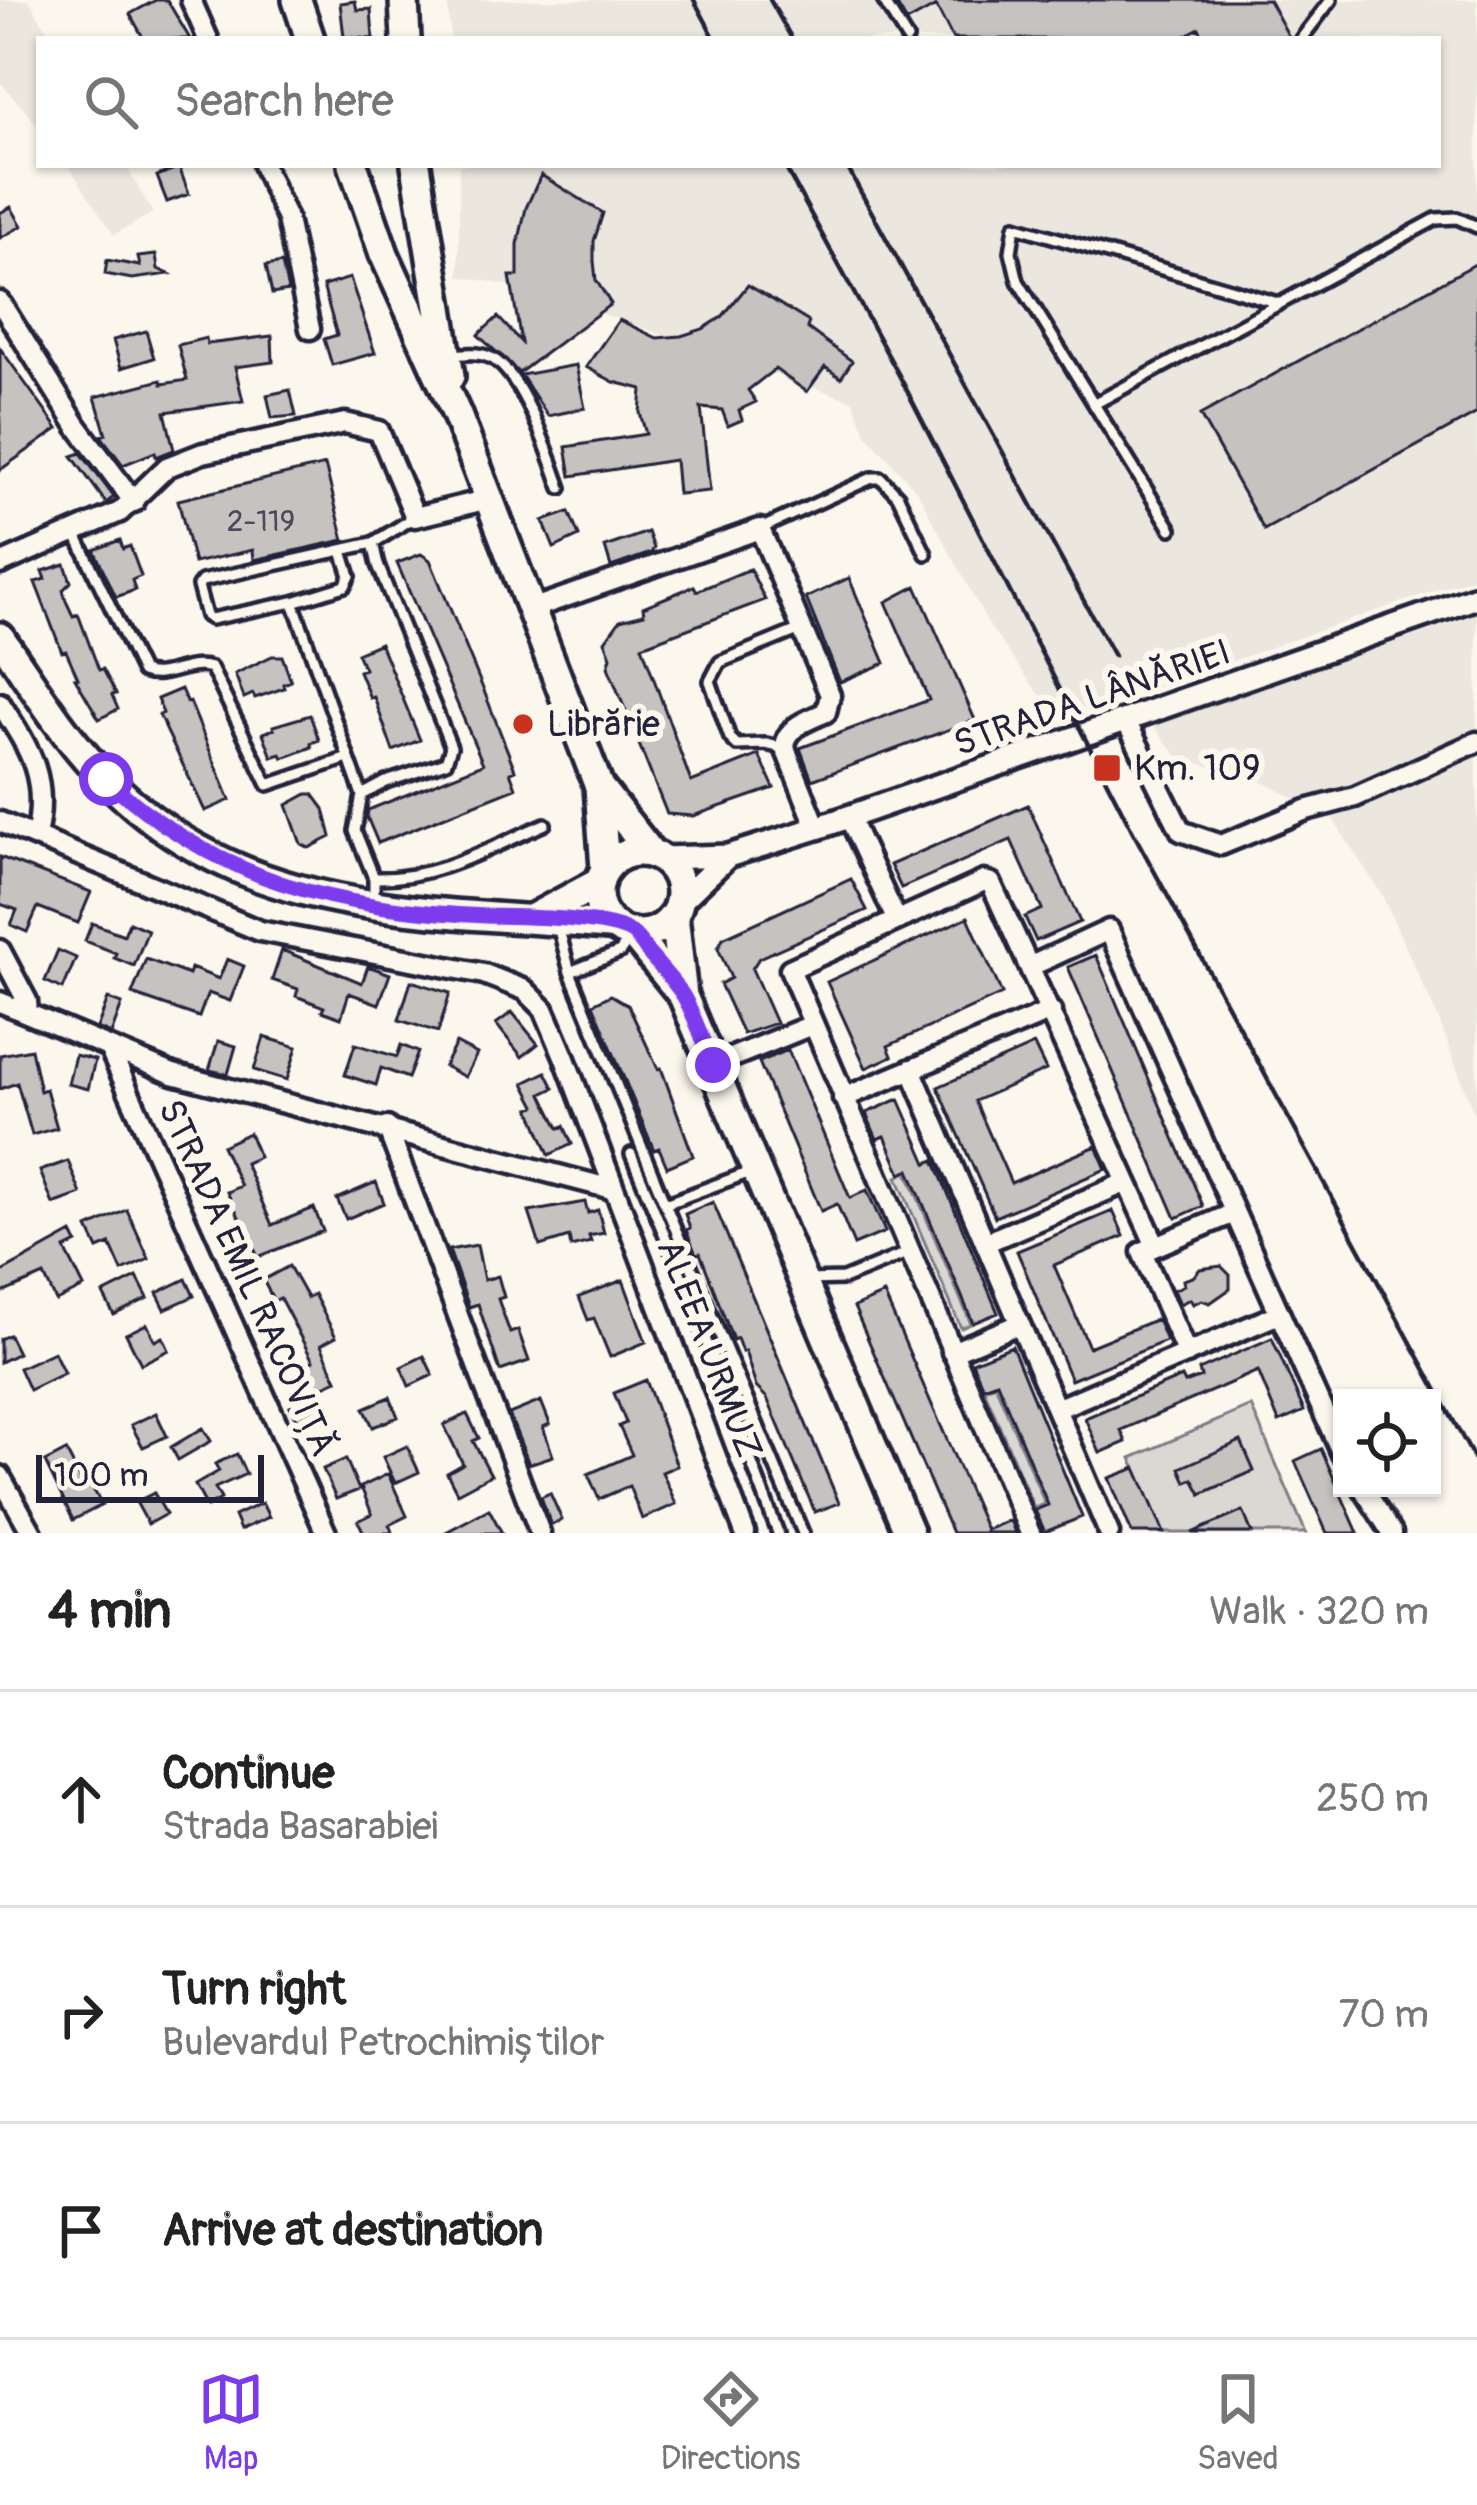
<!DOCTYPE html>
<html lang="en">
<head>
<meta charset="utf-8">
<style>
  :root { --surface:#fff; --page:#f2f2f2; --text:#222; --muted:#767676; --line:#e0e0e0; --accent:#7c3aed }
  body { margin:0; font-family:Pangolin,sans-serif; background:var(--page); color:var(--text) }
  .controls { position:absolute; right:36px; bottom:36px; display:grid; overflow:hidden; border-radius:0px; box-shadow:0 3px 9px #0004 }
  .controls button { width:108px; height:108px; display:grid; place-items:center; padding:0; border:0; border-bottom:3px solid var(--line); background:var(--surface); color:var(--text); font:60px sans-serif }
  .scale { position:absolute; left:36px; bottom:30px; width:228px; box-sizing:border-box; padding-left:12px; border:6px solid #22223b; border-top:0; font-size:33px; line-height:42px; white-space:nowrap; color:#22223b; -webkit-text-stroke:9px #fbf7ec; paint-order:stroke }
  .stop { position:absolute; width:36px; height:36px; margin:-27px; border:9px solid #7c3aed; border-radius:50%; background:#fff }
  .stop.end { background:#7c3aed; border-color:#fff; box-shadow:0 3px 12px #0008 }
  .list { margin:0; padding:0; list-style:none }
  h2 { display:flex; justify-content:space-between; align-items:center; height:156px; margin:0; padding:0 48px; font-size:51px }
  h2 small { font-size:39px; font-weight:400; color:var(--muted) }
  .list li { display:grid; grid-template-columns:78px 1fr auto; gap:36px; align-items:center; box-sizing:border-box; height:216px; padding:0 48px; border-top:3px solid var(--line) }
  .list b { display:block; font-size:45px; white-space:nowrap }
  .list p { margin:0; font-size:39px; white-space:nowrap; color:var(--muted) }
  .list em { font-size:39px; font-style:normal; color:var(--muted) }
  .icon { flex:none; width:66px; height:66px; fill:none; stroke:currentColor; stroke-width:2; stroke-linecap:round; stroke-linejoin:round }
  .map { position:relative; flex:none; width:1477px; height:1533px; overflow:hidden }
  .search { position:absolute; background:var(--surface); box-shadow:0 3px 9px #0004; left:36px; right:36px; top:36px; height:132px; display:flex; align-items:center; gap:30px; box-sizing:border-box; padding:0 42px; border-radius:0px; color:var(--muted); font-size:45px }
  .sheet { height:804px; background:var(--surface) }
  nav { display:flex; justify-content:space-around; align-items:center; box-sizing:border-box; height:168px; border-top:3px solid var(--line); background:var(--surface); font-size:33px; color:var(--muted) }
  nav a { display:grid; justify-items:center; gap:6px }
  nav .on { color:var(--accent) }
  .map>svg:first-child { display:block }
</style>
</head>
<body>
<div class="map">
<svg width="1477" height="1533" viewBox="0 0 1477 1533">
  <rect width="100%" height="100%" fill="#fbf7ec"/>
  <filter id="ink" filterUnits="userSpaceOnUse"><feTurbulence type="fractalNoise" baseFrequency=".00833" numOctaves="2"/><feDisplacementMap in="SourceGraphic" scale="24" xChannelSelector="R" yChannelSelector="G"/><feConvolveMatrix kernelMatrix="1 2 1 2 8 2 1 2 1" color-interpolation-filters="sRGB"/></filter>
  <g filter="url(#ink)">
    <path fill="#ebe7df" d="M0 0H29L52 39H39V126L0 82Z
      M447 0H1477V576L1065 719 1037 691 990 627 917 491 866 434 853 401 537 291 459 276V165H1438V39H451Z
      M68 165H125L153 213 114 235Z
      M1477 614V1122L1438 1018 1382 895 1332 818 1259 780 1179 758 1153 726Z"/>
    <path fill="#dbd8d3" stroke="#7e7d87" stroke-width="3" d="M907 1172 971 1324 961 1328 897 1177Z
      M995 1384 1045 1504 1034 1508 984 1389Z
      M1251 1406 1306 1533H1164L1131 1458Z"/>
    <path fill="#c6c2c0" stroke="#22223b" stroke-width="3" d="M156 0H167L190 39H144L130 14Z
      M894 0H1269L1288 35 1280 39H1204L1199 28 1179 39H953L936 6 907 22Z
      M355 1 357 10 371 9 373 39 344 37 340 3Z
      M179 167 189 194 167 202 157 176Z
      M541 175 603 213 594 241V261L596 280 611 304 519 373 478 335 498 317 521 342 510 276H518V244L526 208Z
      M11 207 22 226 0 238V213Z
      M156 255 158 269 169 274 132 279 105 274 107 260 140 266 138 257Z
      M282 263 288 291 272 294 266 266Z
      M1477 263V413L1264 530 1200 415Z
      M350 278 375 353 332 365 324 339 337 335 323 286Z
      M748 285 809 322 807 328 852 361 841 378 825 367 807 392 775 369 748 390 756 402 739 410 742 420 728 426 722 410 701 408 710 491 678 494 675 460 571 476 566 447 646 434 640 413 642 389 614 382 586 367 619 320 657 338 681 336 703 329 722 317Z
      M146 331 154 358 121 368 113 340Z
      M272 336 273 362 235 367 243 401 165 412 174 450 156 457 155 452 123 465 101 436 106 434 95 397 161 380 162 384 187 380 178 345 206 338 207 344Z
      M0 348 58 429 0 470Z
      M576 365 585 408 548 416 521 375Z
      M290 390 296 416 272 418 267 395Z
      M81 453 114 497 106 503 72 456Z
      M325 465 344 540 254 560 253 550 194 563 178 500Z
      M569 512 579 536 554 548 543 521Z
      M648 532 654 548 651 553 611 567 605 547Z
      M120 540 123 549 130 546 141 576 132 580 135 590 116 597 94 550Z
      M421 554 430 560 486 696 515 770 510 772 516 788 378 843 367 817 368 810 483 764 397 563Z
      M65 564 71 582 63 590 66 601 73 616 78 614 99 670 103 669 116 694 112 695 118 709 99 719 75 678H78L66 651 62 652 35 582 46 579 43 571Z
      M750 569 765 600 642 646 691 782 759 755 774 788 693 816 667 814 608 667 611 657 605 641 620 620 644 614 643 607 694 586 697 591Z
      M849 578 885 663 840 682 806 598Z
      M916 586 975 720 812 780 800 748 929 700 886 602Z
      M380 643 420 740 393 751 374 697 370 698 359 671 364 669 357 653Z
      M272 656H282L291 681 283 684 284 688 255 698 253 694 244 698 235 674Z
      M181 689 187 703 190 702 230 800 205 811 159 715 163 713 157 699Z
      M310 715 319 740 311 743 312 747 283 758 281 754 272 757 263 733 274 729 273 726Z
      M307 794H313L324 809 331 837 309 848 301 844 287 805Z
      M1028 805 1080 922 1036 941 1025 917 1042 909 1011 840 901 888 890 865Z
      M0 857 91 892 78 923 38 907 27 932 11 925 17 910 0 904Z
      M851 879 867 910 759 958 752 969 776 1023 743 1034 720 984 731 978 718 948 723 938Z
      M968 917 1002 994 888 1046 892 1056 866 1068 827 982Z
      M129 922 148 930 134 966 114 958 116 953 85 941 92 923 124 935Z
      M58 950 76 958 63 989 45 981Z
      M282 950 362 983 368 966 390 974 379 1004 349 993 341 1018 322 1011 324 1007 296 996 298 989 272 980Z
      M1096 955 1203 1206 1176 1218 1068 967Z
      M146 959 189 975 191 968 219 979 227 959 244 966 230 1001 208 993 199 1017 132 994Z
      M411 981 450 993 438 1032 399 1020Z
      M611 995 628 1005 658 1069 661 1068 693 1156 667 1167 659 1148 654 1150 593 1004Z
      M108 999 122 1004 111 1034 97 1028Z
      M512 1012 538 1044 522 1057 496 1024Z
      M264 1037 297 1047 287 1080 254 1070Z
      M218 1041 236 1046 228 1074 209 1070Z
      M456 1043 477 1054 465 1077 444 1066Z
      M355 1044 397 1057 401 1045 418 1052 408 1078 381 1068 376 1085 345 1075Z
      M1034 1045 1046 1070 975 1101 1011 1183 1096 1146 1106 1169 995 1217 938 1087Z
      M31 1049 40 1091 46 1089 57 1128 32 1135 17 1083 0 1089V1055Z
      M788 1050 850 1198 867 1190 885 1232 854 1245 837 1204 821 1211 759 1062Z
      M75 1055 95 1060 88 1089 68 1084Z
      M546 1072 554 1088 542 1094 559 1128 564 1126 572 1144 549 1155 530 1108 536 1106 524 1083Z
      M899 1099 927 1163 934 1160 998 1313 973 1323 909 1170 901 1174 885 1136 877 1139 866 1113Z
      M249 1133 259 1157 245 1163 272 1225 314 1208 323 1231 258 1257 227 1192 241 1186 222 1146Z
      M68 1161 81 1194 53 1204 40 1171Z
      M376 1182 384 1203 346 1219 337 1199Z
      M585 1202 588 1213 598 1210 604 1233 589 1236 591 1242 571 1247 569 1237 540 1246 529 1212Z
      M713 1202 839 1503 815 1512 767 1398 756 1387 745 1351 742 1352 737 1338 733 1340 700 1253 696 1254 686 1230 690 1228 685 1214Z
      M127 1210 149 1259 122 1271 110 1244 98 1249 88 1228Z
      M1113 1211 1124 1236 1054 1265 1089 1347 1157 1319 1166 1341 1071 1380 1017 1251Z
      M72 1233 77 1243 65 1249 84 1287 56 1301 44 1275 0 1294V1273Z
      M477 1245 484 1280 498 1276 504 1297 498 1299 510 1333 518 1330 529 1361 500 1371 478 1304 469 1307 449 1250Z
      M289 1266 307 1298 314 1294 336 1337 321 1345 337 1380 315 1390 304 1366 313 1361 280 1298 274 1301 263 1280Z
      M1221 1266 1230 1275V1289L1210 1303 1202 1300 1193 1304 1190 1299 1180 1304 1174 1290 1184 1285 1183 1280 1193 1277 1200 1269Z
      M137 1277 148 1298 114 1315 103 1294Z
      M186 1279 194 1296 165 1309 157 1293Z
      M623 1280 646 1342 610 1357 594 1318 588 1320 579 1297Z
      M884 1294 986 1530 1010 1520 1015 1533H952L854 1307Z
      M147 1324 155 1341 163 1337 169 1350 141 1364 126 1334Z
      M9 1335 18 1353 0 1362V1339Z
      M1272 1338 1304 1411 1279 1422 1258 1371 1121 1430 1126 1442 1100 1453 1085 1418 1182 1377 1185 1383 1201 1377 1199 1370Z
      M1012 1346 1082 1517 1045 1532 1035 1510 1048 1505 997 1382 983 1387 972 1362Z
      M54 1352 64 1373 29 1390 19 1368Z
      M424 1356 433 1375 409 1386 401 1367Z
      M646 1380 677 1466 662 1472 676 1504 642 1519 629 1486 599 1499 588 1474 632 1455 619 1426 626 1423 614 1393Z
      M320 1392 330 1411 300 1425 290 1406Z
      M390 1397 398 1417 373 1427 364 1408Z
      M541 1401 550 1424 543 1427 553 1456 529 1464 509 1414Z
      M156 1413 167 1436 143 1447 131 1425Z
      M467 1414 479 1438 473 1441 491 1475 457 1493 447 1473 463 1464 444 1425Z
      M203 1428 211 1441 178 1460 171 1447Z
      M1241 1441 1254 1471 1201 1494 1193 1479 1186 1482 1180 1468Z
      M407 1446 419 1472 395 1483 383 1457Z
      M1321 1449 1358 1533H1327L1295 1461Z
      M66 1451 85 1488 91 1485 102 1505 73 1520 45 1462Z
      M237 1454 246 1474 215 1488 221 1499 207 1507 195 1485 219 1471 215 1464Z
      M346 1459 359 1490 336 1499 323 1469Z
      M1136 1468 1147 1493 1164 1533H1132L1109 1478Z
      M388 1474 407 1516 389 1525 393 1533H364L358 1521 372 1514 361 1487Z
      M154 1493 166 1514 148 1524 136 1502Z
      M550 1493 562 1520 551 1525 541 1497Z
      M262 1503 269 1517 240 1530 234 1516Z
      M489 1509 502 1533H444Z
      M1243 1511 1252 1533H1192Z"/>
    <g fill="none" stroke-linecap="round" stroke-linejoin="round">
      <defs>
        <path id="service" d="M883 0 907 39
          M1301 39 1331 0
          M452 355C464 354 477 352 489 357 521 369 550 457 561 488
          M1094 404 1436 219 1457 218 1477 227
          M760 529 872 478H881L898 496 926 554
          M1171 529 1018 281 1011 252 1015 226 1278 303
          M75 533 142 672C165 681 188 660 211 668L268 785 348 758
          M342 551 350 576 345 586 293 602 211 619 206 616 198 586 202 581 373 543
          M293 602 362 795
          M783 748 766 744 737 745 730 738 710 681 720 662 803 628
          M374 878C436 880 489 848 545 824
          M374 902V878L355 831 362 795 386 782 446 762 451 747 378 565 373 543 415 517
          M558 926 570 972 665 1204
          M570 972 620 952 630 937
          M631 1154 684 1282 778 1533
          M753 1171 665 1204 803 1533
          M806 1280 843 1279 909 1252"/>
        <path id="minor" d="M191 0 208 39
          M263 165 287 219 310 329
          M0 302 77 426 134 502
          M0 564 120 512 167 467 203 453 345 423 379 431 415 517 489 499
          M531 609 760 529 830 695 826 712C807 721 786 726 785 748L817 828
          M0 703C30 750 49 778 36 836
          M1126 721 1181 831 1221 845 1306 810 1355 797 1477 742
          M849 817 896 919
          M0 822 260 931 484 974 525 990 544 1009 564 1056 745 1533
          M0 950 27 1001 28 1013
          M1031 966 1109 930 1342 1454
          M0 1002 173 1074 612 1189
          M110 1050 326 1533
          M713 1065 812 1025
          M911 1069 1109 1533
          M843 1098 1051 1011
          M387 1127 540 1533
          M985 1243 1127 1182
          M952 1352 1019 1324
          M1187 1354 1142 1252 1234 1213
          M1056 1409 1279 1314
          M0 1476 32 1533
          M1363 1488 1392 1533
          M1030 1533 790 969 984 881 991 883 1156 1246"/>
        <path id="tertiary" d="M662 858 728 856 817 828 1477 597
          M679 903 728 856"/>
        <path id="primary" d="M297 0 310 39
          M404 0 406 39
          M353 165 384 254 457 415 599 787 605 869
          M416 165 450 376
          M0 637C32 684 63 735 103 776 247 924 429 908 616 926
          M599 787 651 853
          M598 893a41 41 0 1 1 82 0a41 41 0 1 1-82 0Z
          M674 915 683 996 909 1533
          M535 917 600 882
          M632 933 683 996"/>
      </defs>
      <use href="#service" stroke="#22223b" stroke-width="18"/>
      <use href="#minor" stroke="#22223b" stroke-width="27"/>
      <use href="#tertiary" stroke="#22223b" stroke-width="30"/>
      <use href="#primary" stroke="#22223b" stroke-width="36"/>
      <use href="#service" stroke="#fbf7ec" stroke-width="9"/>
      <use href="#minor" stroke="#fbf7ec" stroke-width="18"/>
      <use href="#tertiary" stroke="#fbf7ec" stroke-width="21"/>
      <use href="#primary" stroke="#fbf7ec" stroke-width="27"/>
      <path stroke="#22223b" stroke-width="4.5" d="M694 0 715 39
        M770 0 792 39
        M784 165 900 377 1134 834 1477 1464
        M846 165 1114 656"/>
    </g>
  </g>
  <g fill="none" stroke-linecap="round" stroke-linejoin="round" filter="url(#ink)">
    <path stroke="#7c3aed" stroke-width="15" d="M106 779C220 882 336 909 486 916 518 917 608 917 632 933 638 937 645 948 649 954 661 968 675 982 684 997 696 1018 703 1043 713 1065"/>
  </g>
  <g fill="#c8321e" stroke="#fbf7ec" stroke-width="4.5">
    <circle cx="523" cy="724" r="12"/>
    <rect x="1092" y="753" width="30" height="30" rx="6"/>
  </g>
  <g text-anchor="middle" dominant-baseline="central" stroke-width="12" stroke-linejoin="round" paint-order="stroke">
    <g font-size="30" fill="#4b4a5c">
      <text x="261" y="521">2-119</text>
    </g>
    <g font-size="36" fill="#22223b" stroke="#fbf7ec">
      <text transform="translate(1092 698) rotate(-19)">STRADA LÂNĂRIEI</text>
      <text transform="translate(247 1278) rotate(66)">STRADA EMIL RACOVIȚĂ</text>
      <text transform="translate(709 1349) rotate(69)">ALEEA URMUZ</text>
    </g>
    <g font-size="36" fill="#22223b" stroke="#fbf7ec" text-anchor="start">
      <text x="547" y="724">Librărie</text>
      <text x="1134" y="768">Km. 109</text>
    </g>
  </g>
</svg>
<div class="controls">
<button><svg class="icon" aria-label="locate" viewBox="0 0 24 24"><circle cx="12" cy="12" r="6"/><path d="M12 2v4M12 18v4M2 12h4M18 12h4"/></svg></button>
</div>
<div class="scale">100 m</div>
<div class="stop" style="left:106px;top:779px"></div>
<div class="stop end" style="left:713px;top:1065px"></div>
<div class="search"><svg class="icon" aria-label="search" viewBox="0 0 24 24"><circle cx="10" cy="10" r="6"/><path d="M15 15l6 6"/></svg>Search here</div>
</div>
<section class="sheet">
<h2>4 min<small>Walk · 320 m</small></h2>
<ul class="list">
<li><svg class="icon" aria-label="ahead" viewBox="0 0 24 24"><path d="M12 20V5M6 11l6-6 6 6"/></svg><div><b>Continue</b><p>Strada Basarabiei</p></div><em>250 m</em></li>
<li><svg class="icon" aria-label="right" viewBox="0 0 24 24"><path d="M7 20v-9h11M14 6l5 5-5 5"/></svg><div><b>Turn right</b><p>Bulevardul Petrochimiștilor</p></div><em>70 m</em></li>
<li><svg class="icon" aria-label="arrive" viewBox="0 0 24 24"><path d="M6 21V4h12l-3 4 3 4H6"/></svg><div><b>Arrive at destination</b></div></li>
</ul>
</section>
<nav>
<a class="on"><svg class="icon" aria-label="map" viewBox="0 0 24 24"><path d="M3 6l6-2 6 2 6-2v14l-6 2-6-2-6 2zM9 4v14M15 6v14"/></svg>Map</a>
<a><svg class="icon" aria-label="directions" viewBox="0 0 24 24"><path d="M12 3l9 9-9 9-9-9zM9 14v-3h6M13 9l2 2-2 2"/></svg>Directions</a>
<a><svg class="icon" aria-label="saved" viewBox="0 0 24 24"><path d="M7 4h10v16l-5-4-5 4z"/></svg>Saved</a>
</nav>
</body>
</html>
